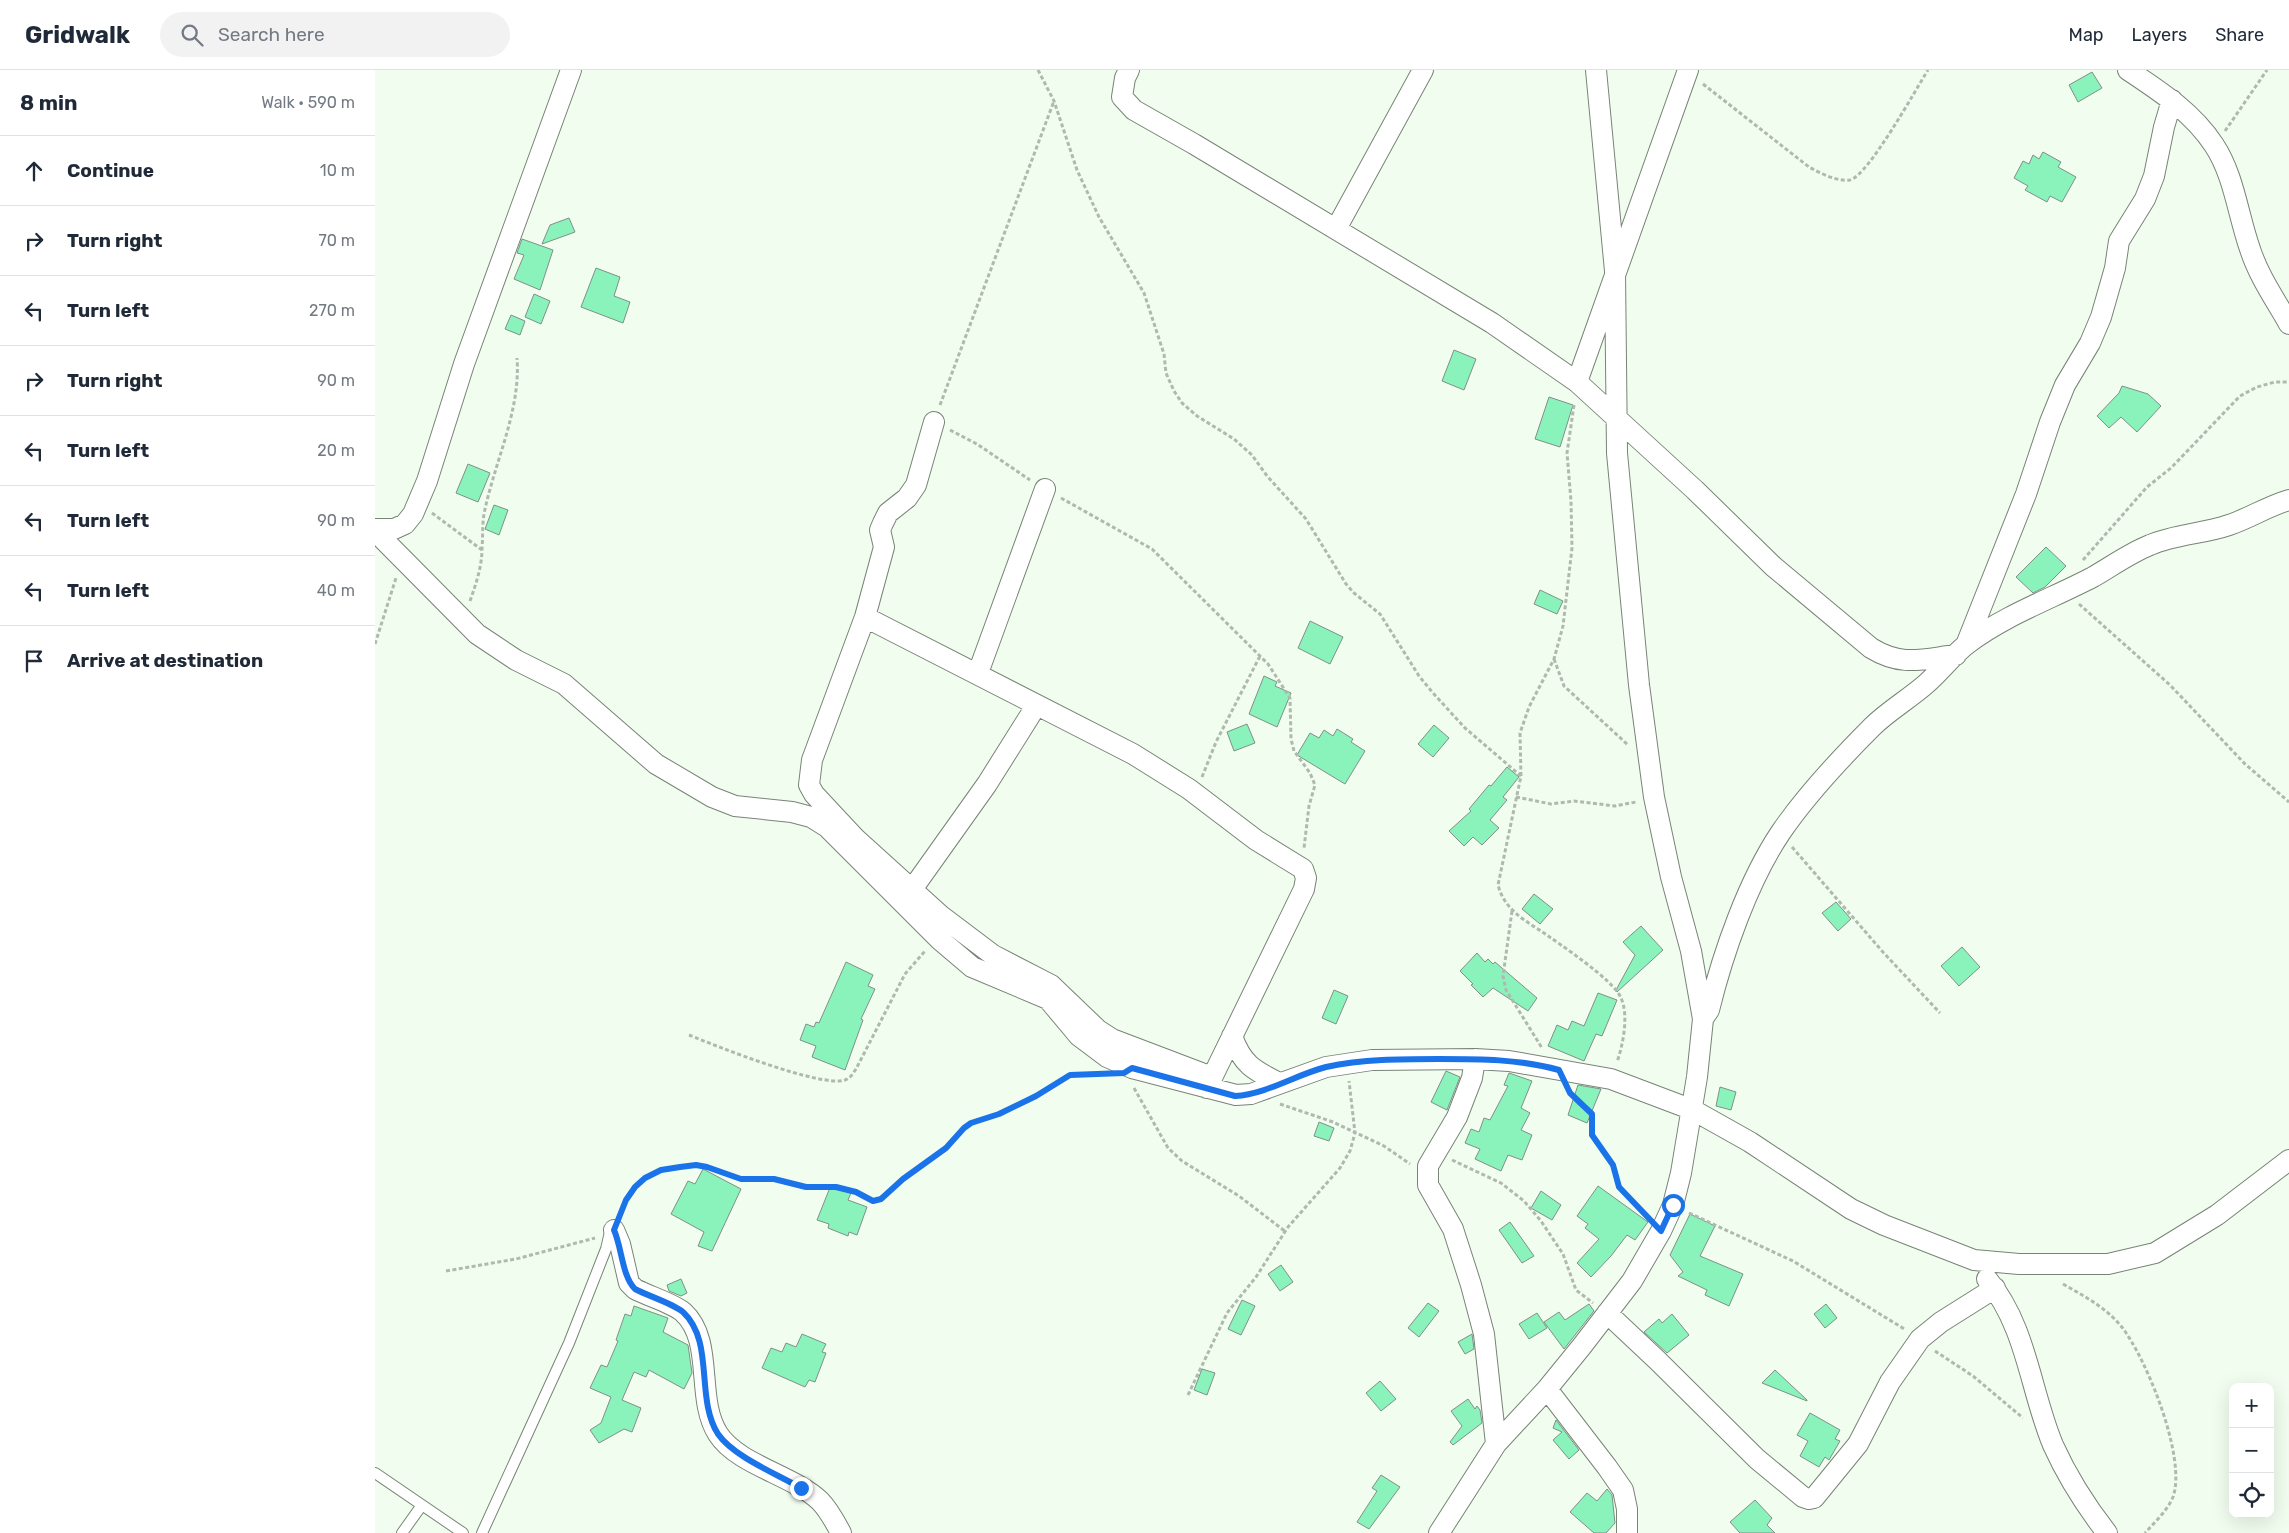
<!DOCTYPE html>
<html lang="en">
<head>
<meta charset="utf-8">
<style>
  :root { --surface:#fff; --page:#f2f2f3; --text:#1f2937; --muted:#747a83; --line:#e0e1e3 }
  body { margin:0; font-family:Rubik,sans-serif; background:var(--page); color:var(--text) }
  .controls { position:absolute; right:15px; bottom:15px; display:grid; overflow:hidden; border-radius:10px; box-shadow:0 5px 20px #0002 }
  .controls button { width:45px; height:45px; display:grid; place-items:center; padding:0; border:0; border-bottom:1px solid var(--line); background:var(--surface); color:var(--text); font:25px sans-serif }
  .stop { position:absolute; width:15px; height:15px; margin:-11px; border:4px solid #1a73e8; border-radius:50%; background:#fff }
  .stop.end { background:#1a73e8; border-color:#fff; box-shadow:0 1px 5px #0008 }
  .list { margin:0; padding:0; list-style:none }
  h2 { display:flex; justify-content:space-between; align-items:center; height:65px; margin:0; padding:0 20px; font-size:21px }
  h2 small { font-size:16px; font-weight:400; color:var(--muted) }
  .list li { display:grid; grid-template-columns:32px 1fr auto; gap:15px; align-items:center; box-sizing:border-box; height:70px; padding:0 20px; border-top:1px solid var(--line) }
  .list b { display:block; font-size:19px; white-space:nowrap }
  .list em { font-size:16px; font-style:normal; color:var(--muted) }
  .icon { flex:none; width:28px; height:28px; fill:none; stroke:currentColor; stroke-width:2; stroke-linecap:round; stroke-linejoin:round }
  .map { position:relative; flex:none; width:1914px; height:1463px; overflow:hidden }
  header { display:flex; align-items:center; gap:30px; box-sizing:border-box; height:70px; padding:0 25px; background:var(--surface); border-bottom:1px solid var(--line) }
  header strong { font-size:24px }
  nav { display:flex; gap:28px; margin-inline-start:auto; font-size:18px }
  .search { width:350px; height:45px; background:var(--page); display:flex; align-items:center; gap:12px; box-sizing:border-box; padding:0 18px; border-radius:28px; color:var(--muted); font-size:19px }
  main { display:flex }
  aside { flex:1; background:var(--surface) }
  .map>svg:first-child { display:block }
</style>
</head>
<body>
<header>
<strong>Gridwalk</strong>
<div class="search"><svg class="icon" aria-label="search" viewBox="0 0 24 24"><circle cx="10" cy="10" r="6"/><path d="M15 15l6 6"/></svg>Search here</div>
<nav><a>Map</a><a>Layers</a><a>Share</a></nav>
</header>
<main>
<aside>
<h2>8 min<small>Walk · 590 m</small></h2>
<ul class="list">
<li><svg class="icon" aria-label="ahead" viewBox="0 0 24 24"><path d="M12 20V5M6 11l6-6 6 6"/></svg><div><b>Continue</b></div><em>10 m</em></li>
<li><svg class="icon" aria-label="right" viewBox="0 0 24 24"><path d="M7 20v-9h11M14 6l5 5-5 5"/></svg><div><b>Turn right</b></div><em>70 m</em></li>
<li><svg class="icon" aria-label="left" viewBox="0 0 24 24"><path d="M17 20v-9H6M10 6l-5 5 5 5"/></svg><div><b>Turn left</b></div><em>270 m</em></li>
<li><svg class="icon" aria-label="right" viewBox="0 0 24 24"><path d="M7 20v-9h11M14 6l5 5-5 5"/></svg><div><b>Turn right</b></div><em>90 m</em></li>
<li><svg class="icon" aria-label="left" viewBox="0 0 24 24"><path d="M17 20v-9H6M10 6l-5 5 5 5"/></svg><div><b>Turn left</b></div><em>20 m</em></li>
<li><svg class="icon" aria-label="left" viewBox="0 0 24 24"><path d="M17 20v-9H6M10 6l-5 5 5 5"/></svg><div><b>Turn left</b></div><em>90 m</em></li>
<li><svg class="icon" aria-label="left" viewBox="0 0 24 24"><path d="M17 20v-9H6M10 6l-5 5 5 5"/></svg><div><b>Turn left</b></div><em>40 m</em></li>
<li><svg class="icon" aria-label="arrive" viewBox="0 0 24 24"><path d="M6 21V4h12l-3 4 3 4H6"/></svg><div><b>Arrive at destination</b></div></li>
</ul>
</aside>
<div class="map">
<svg width="1914" height="1463" viewBox="0 0 1914 1463">
  <rect width="100%" height="100%" fill="#f1feef"/>
  <path fill="#8af3bc" stroke="#809087" d="M1717 2 1727 18 1703 32 1694 15Z
    M1668 82 1686 92 1683 97 1701 107 1687 132 1675 126 1672 132 1650 120 1653 116 1639 108 1648 91 1654 94 1658 85 1664 89Z
    M194 148 200 162 167 174 175 155Z
    M147 169 178 180 165 220 139 209 149 185 142 183Z
    M221 198 245 207 239 226 255 232 248 253 206 237Z
    M159 224 175 231 166 254 150 247Z
    M136 245 150 251 145 265 130 259Z
    M1079 280 1101 289 1089 320 1067 311Z
    M1747 316 1773 324 1786 336 1762 362 1746 347 1734 358 1722 346 1744 323Z
    M1174 327 1198 335 1185 377 1160 369Z
    M93 394 115 403 103 432 81 423Z
    M119 435 133 440 124 465 110 459Z
    M1671 477 1691 496 1670 517 1658 523 1641 507Z
    M1165 520 1188 531 1182 544 1159 534Z
    M935 551 968 567 955 594 923 578Z
    M889 606 902 612 900 616 916 623 902 657 874 644Z
    M872 654 880 673 859 681 852 662Z
    M1059 655 1074 668 1058 687 1043 674Z
    M962 659 978 669 976 672 990 681 970 714 922 685 935 663 944 668 949 660 958 666Z
    M1132 697 1144 707 1128 727 1132 730 1115 750 1124 758 1107 775 1098 767 1089 776 1074 761 1096 741 1094 739 1114 715 1116 716Z
    M1159 824 1178 839 1165 854 1147 839Z
    M1461 832 1476 849 1463 861 1447 843Z
    M1266 856 1288 880 1242 922 1241 920 1260 885 1248 872Z
    M1587 877 1605 897 1584 916 1566 896Z
    M1102 883 1110 892 1113 889 1118 894 1120 892 1162 928 1153 941 1118 918 1108 927 1096 915 1098 914 1085 901Z
    M471 892 498 905 493 916 500 919 486 949 488 950 470 1000 437 987 441 976 425 970 431 954 439 957 441 952 444 953Z
    M959 920 973 926 961 954 947 948Z
    M1223 923 1242 930 1227 966 1221 964 1209 991 1173 976 1182 955 1193 960 1197 951 1209 956Z
    M1071 1001 1085 1007 1072 1040 1056 1032Z
    M1134 1003 1157 1011 1146 1038 1155 1043 1146 1060 1157 1065 1147 1090 1133 1085 1126 1101 1100 1089 1105 1079 1090 1073 1096 1059 1104 1062 1109 1048 1115 1050 1133 1016 1129 1015Z
    M1203 1015 1226 1019 1212 1053 1193 1045Z
    M1345 1017 1361 1022 1356 1040 1341 1036Z
    M944 1052 959 1058 954 1071 939 1066Z
    M328 1099 366 1119 337 1181 323 1176 329 1162 296 1144 313 1111 320 1114Z
    M456 1115 476 1123 473 1130 492 1137 482 1165 474 1162 473 1166 453 1158 454 1154 442 1150Z
    M1223 1116 1273 1152 1260 1170 1252 1165 1236 1186 1216 1207 1202 1193 1224 1169 1210 1158 1213 1154 1202 1146Z
    M1166 1121 1186 1135 1177 1150 1156 1138Z
    M1315 1144 1340 1156 1325 1186 1368 1204 1354 1236 1330 1225 1332 1220 1303 1206 1308 1202 1295 1185Z
    M1135 1152 1159 1186 1147 1193 1124 1160Z
    M906 1195 918 1212 905 1221 893 1204Z
    M306 1209 312 1223 306 1226 294 1221 292 1215Z
    M867 1230 880 1236 866 1265 853 1259Z
    M1053 1233 1064 1241 1044 1267 1033 1258Z
    M1214 1234 1219 1241 1189 1279 1169 1252 1184 1242 1190 1250Z
    M1451 1234 1462 1248 1450 1258 1439 1244Z
    M259 1236 293 1248 288 1262 313 1275 317 1303 309 1319 274 1300 271 1307 259 1302 247 1330 266 1338 257 1362 249 1359 224 1373 215 1360 226 1353 236 1327 215 1318 226 1295 232 1297 243 1271 241 1270 250 1244 256 1246Z
    M1162 1243 1172 1258 1154 1269 1144 1254Z
    M1297 1244 1314 1265 1292 1283 1269 1262 1284 1249 1287 1253Z
    M427 1264 451 1274 447 1282 451 1283 440 1312 434 1310 430 1317 387 1298 396 1278 407 1282 411 1273 421 1277Z
    M1097 1264 1099 1279 1090 1284 1083 1272Z
    M827 1299 840 1303 832 1325 819 1320Z
    M1400 1300 1432 1330V1331L1387 1313Z
    M1005 1311 1021 1329 1006 1341 991 1323Z
    M1093 1329 1100 1339 1102 1336 1105 1340 1107 1353 1078 1375 1075 1372 1087 1356 1076 1341Z
    M1435 1343 1465 1360 1460 1369 1465 1371 1454 1390 1450 1387 1444 1397 1425 1386 1433 1371 1422 1365Z
    M1181 1350 1204 1380 1194 1389 1178 1370 1187 1362 1178 1358Z
    M1006 1405 1025 1417 994 1459 982 1452 1002 1421 997 1418Z
    M1232 1419 1237 1425 1240 1453 1231 1463H1219L1195 1442 1212 1423 1222 1431Z
    M1380 1430 1397 1448 1392 1455 1400 1463H1365L1355 1452Z"/>
  <g fill="none" stroke-linecap="round" stroke-linejoin="round">
    <defs>
      <path id="service" d="M0 1403 88 1463
        M27 1463 47 1435
        M107 1463 194 1273 231 1179 235 1162"/>
      <path id="minor" d="M754 0 750 8 747 27 759 40 819 74 1117 253 1202 312 1320 420 1399 497 1496 578C1527 597 1547 589 1581 585
        M1753 0C1786 22 1817 42 1839 75 1859 105 1863 145 1875 179 1884 207 1900 229 1914 254
        M961 159 1048 0
        M1202 312 1313 0
        M559 352 541 415 532 428 513 443 508 453 505 460 509 477 490 547 437 690 434 715 439 724 481 769 565 845 618 885 676 915 723 960 737 969 837 1007
        M0 459H19L30 454 38 444 52 411 89 294 196 0
        M0 461 102 564 141 590 189 614 281 694 337 727 360 736 417 742 436 747 452 757 564 869 597 897 673 929 704 966 732 987 757 998 861 1025 876 1024 951 997 997 990 1100 989 1134 991 1236 1009 1318 1040 1375 1072 1476 1139 1509 1155 1599 1190 1644 1194H1733L1780 1183 1842 1145 1914 1090
        M490 547 758 684 814 719 881 770 928 799 931 808 929 819 832 1018
        M1591 575 1651 424 1675 352 1690 315 1715 273 1726 247 1740 198 1744 171 1770 129 1779 106 1789 57 1797 30
        M603 603 670 419
        M538 818 612 714 661 636
        M1328 949 1334 940C1348 883 1373 811 1406 762 1432 724 1464 690 1497 657 1513 641 1534 629 1551 614 1565 602 1577 586 1592 574 1630 545 1676 529 1718 507 1737 496 1755 483 1775 475 1800 464 1828 464 1854 455 1875 448 1893 436 1914 430
        M857 966C867 994 878 1000 904 1013
        M1100 989 1097 1008 1082 1047 1053 1096V1115L1078 1159 1096 1215 1109 1264 1121 1374
        M239 1160 245 1174 254 1213 260 1219C273 1226 297 1233 308 1242 340 1271 320 1328 343 1364 363 1395 418 1405 445 1431 454 1440 460 1452 466 1463
        M1612 1209C1652 1257 1655 1320 1678 1375 1692 1406 1711 1436 1732 1463
        M1232 1243 1282 1290 1382 1389 1428 1427 1434 1429 1439 1428 1483 1374 1515 1312 1545 1269 1566 1252 1620 1218
        M1172 1319 1232 1397 1248 1420 1252 1439V1463
        M1064 1463 1121 1374 1172 1319 1207 1276 1257 1211 1286 1161 1298 1135 1306 1103 1322 1007 1328 949 1316 881 1296 807 1279 727 1264 615 1242 383 1240 201 1221 0"/>
    </defs>
    <use href="#service" stroke="#788476" stroke-width="12"/>
    <use href="#minor" stroke="#788476" stroke-width="22"/>
    <path stroke="#afb9ad" stroke-width="3" stroke-dasharray="4 2.5" stroke-linecap="butt" d="M663 0 679 31 702 100 724 147 769 223 789 284 791 303 799 321 807 333 822 346 859 369 877 385 892 406 931 449 971 514 979 523 1005 544 1044 606 1058 623 1090 658 1146 706
      M1328 14 1434 97C1445 103 1462 112 1475 110 1493 106 1541 19 1553 0
      M1850 61 1892 0
      M565 335 679 31
      M1199 335 1192 383 1196 431 1197 478 1188 556 1179 589 1154 637 1145 663 1146 706 1123 815C1129 838 1147 849 1166 861 1183 873 1239 910 1246 928 1254 945 1248 975 1242 992
      M575 360 602 374 655 410
      M686 428 777 479 893 594 915 628 916 669 919 681 935 703 940 715 934 736 929 778
      M57 443 107 480
      M1708 490 1772 417 1796 398 1865 326 1882 317 1900 312H1914
      M95 531C101 514 107 496 107 479 108 467 107 456 109 444 119 393 146 341 142 288
      M1704 534 1795 615 1870 694 1914 732
      M0 574 21 508
      M1179 589 1189 616 1253 675
      M827 707 841 672 885 586
      M1141 727 1176 734 1199 731 1240 736 1261 732
      M1417 777 1507 881 1565 943
      M1137 841 1128 906 1131 920 1167 978
      M314 965C341 976 446 1018 470 1010 476 1008 478 1003 481 999L530 904 550 881
      M759 1018 793 1078 807 1091 864 1126 911 1162
      M1194 1021 1203 1033 1217 1044V1065L1238 1095 1244 1117 1273 1148
      M905 1034 958 1052 1009 1076 1035 1094
      M1077 1090 1126 1113 1149 1131 1166 1151 1188 1184 1201 1220 1218 1233
      M246 1143 251 1130 260 1117 270 1108 286 1100 321 1095 366 1109H399L431 1117H461L481 1122 490 1129 498 1131 506 1129 528 1109 571 1078 589 1058 596 1053 624 1044 661 1026 695 1005H723
      M1314 1143 1418 1191 1531 1260
      M71 1201 141 1189 220 1168
      M1688 1214C1709 1226 1730 1237 1746 1256 1771 1287 1812 1388 1798 1427 1792 1441 1780 1452 1770 1463
      M1560 1281 1598 1306 1648 1348
      M813 1325 852 1243 881 1207 913 1157 965 1098 975 1081 980 1063 974 1011"/>
    <use href="#service" stroke="#fff" stroke-width="10"/>
    <use href="#minor" stroke="#fff" stroke-width="20"/>
  </g>
  <g fill="none" stroke-linecap="round" stroke-linejoin="round">
    <path stroke="#1a73e8" stroke-width="6" d="M426 1418C402 1404 359 1387 343 1364 320 1328 340 1272 308 1242 297 1233 273 1226 260 1219 247 1206 247 1178 239 1160L251 1130 260 1117 270 1108 286 1100 305 1097 321 1095 332 1097 366 1109H399L431 1117H461L481 1122 498 1131 506 1129 528 1109 571 1078 589 1058 596 1053 624 1044 661 1026 695 1005 749 1003 757 998 860 1026C892 1024 920 1005 951 997 988 989 1026 989 1064 989 1104 989 1145 989 1184 1000L1195 1023 1217 1044V1065L1238 1095 1244 1117 1286 1161 1298 1135"/>
  </g>
</svg>
<div class="controls">
<button>+</button>
<button>−</button>
<button><svg class="icon" aria-label="locate" viewBox="0 0 24 24"><circle cx="12" cy="12" r="6"/><path d="M12 2v4M12 18v4M2 12h4M18 12h4"/></svg></button>
</div>
<div class="stop" style="left:1298px;top:1135px"></div>
<div class="stop end" style="left:426px;top:1418px"></div>
</div>
</main>
</body>
</html>
